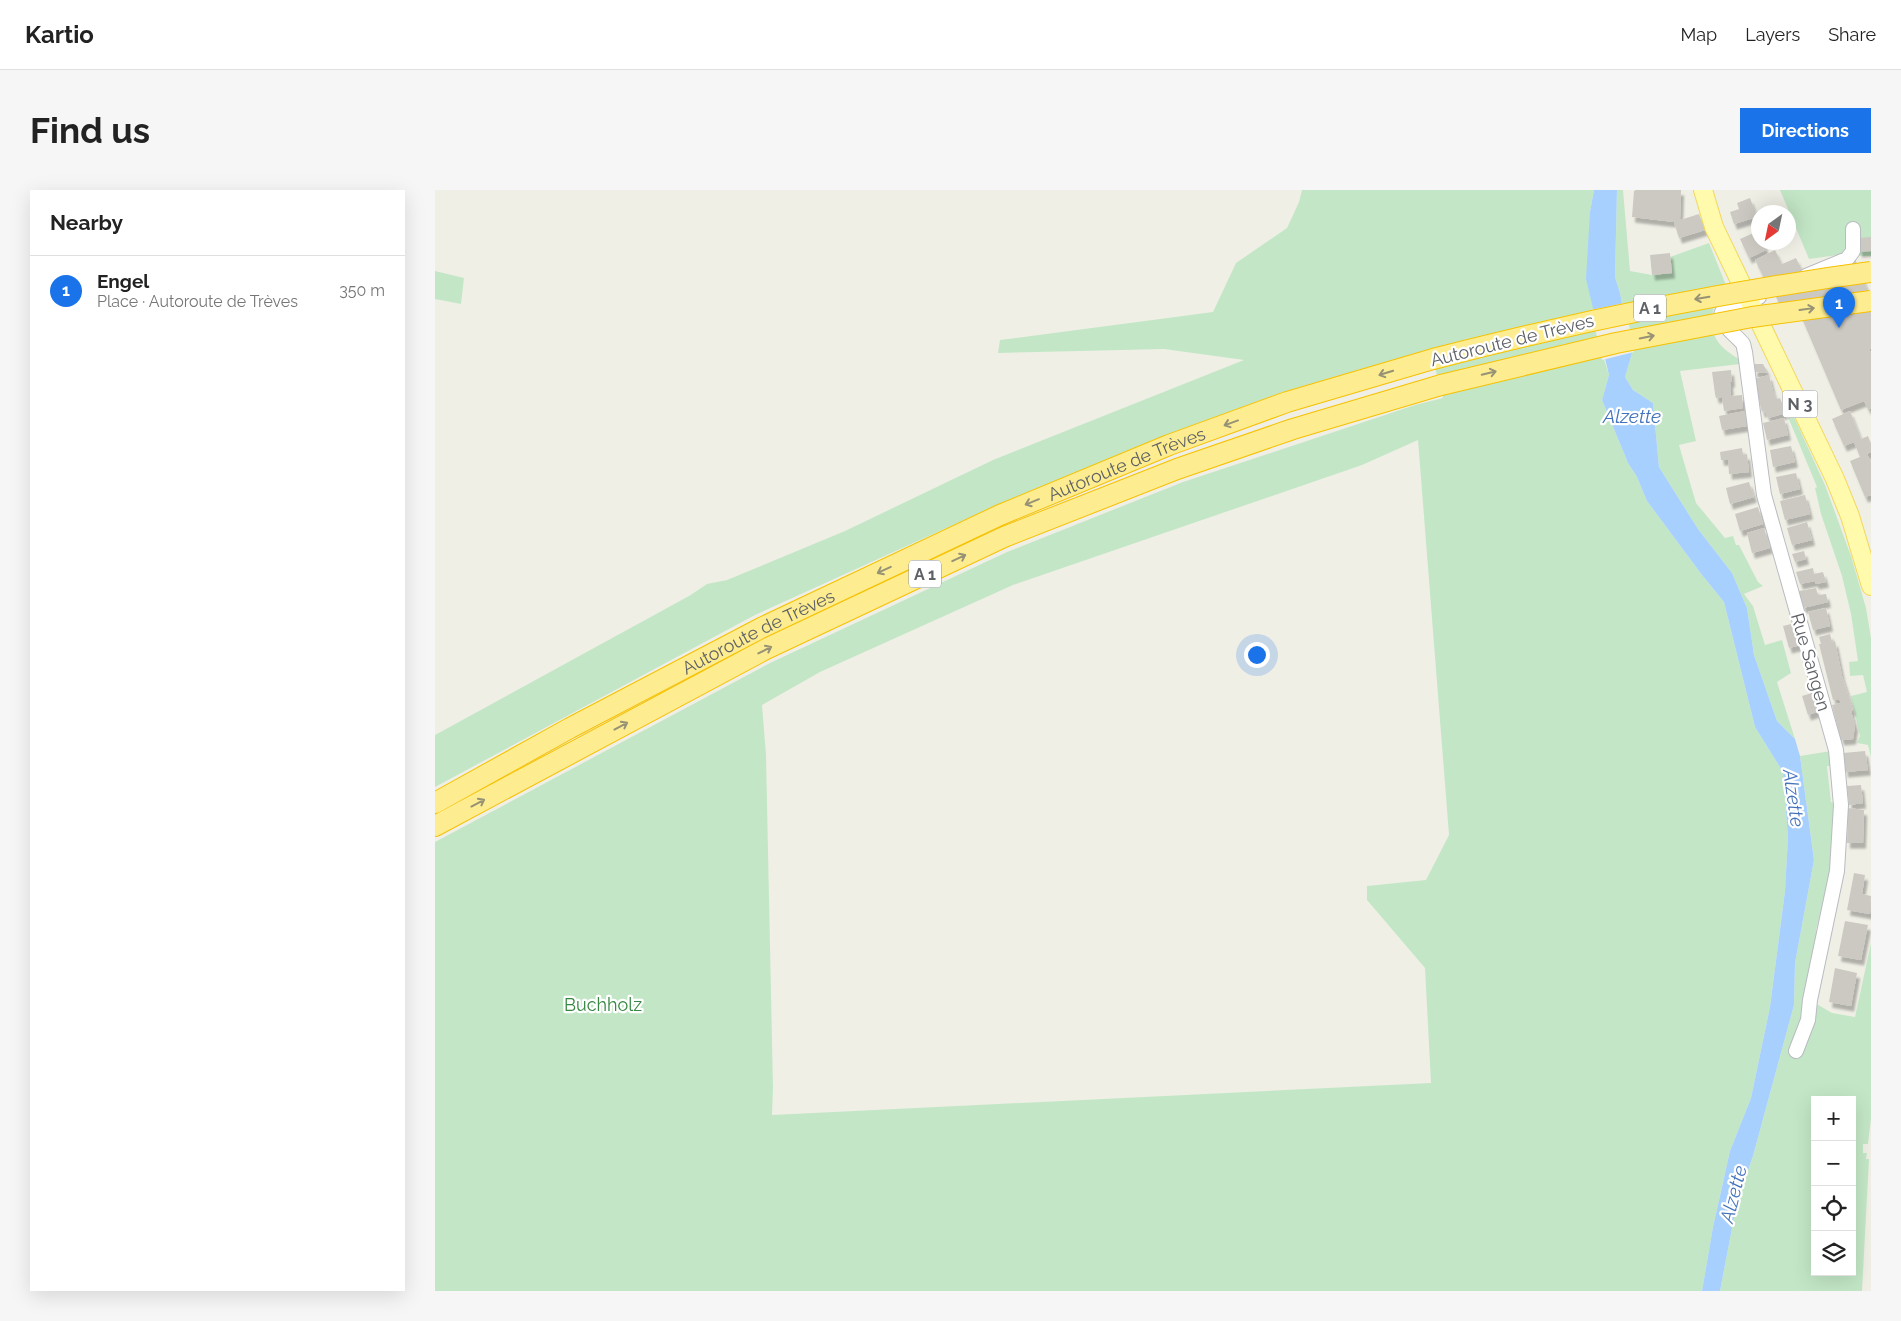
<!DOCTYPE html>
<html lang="en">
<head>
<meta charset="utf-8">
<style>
  :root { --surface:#fff; --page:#f6f6f6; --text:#222; --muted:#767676; --line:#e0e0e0; --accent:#1a73e8 }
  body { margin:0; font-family:Raleway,sans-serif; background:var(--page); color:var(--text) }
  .controls { position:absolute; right:15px; bottom:15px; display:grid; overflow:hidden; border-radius:0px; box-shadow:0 5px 20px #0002 }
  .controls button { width:45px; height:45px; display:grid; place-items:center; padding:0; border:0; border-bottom:1px solid var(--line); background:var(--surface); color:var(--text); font:25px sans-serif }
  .compass { position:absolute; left:1316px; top:15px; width:45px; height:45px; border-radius:50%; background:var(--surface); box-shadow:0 5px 20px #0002; rotate:213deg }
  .you { position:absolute; left:821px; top:464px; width:18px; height:18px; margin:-12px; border:4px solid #fff; border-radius:50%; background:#1a73e8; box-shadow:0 0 0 8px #1a73e833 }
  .badge { display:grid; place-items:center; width:32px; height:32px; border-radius:50%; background:var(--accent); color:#fff; font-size:16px; font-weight:700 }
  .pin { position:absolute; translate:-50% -41px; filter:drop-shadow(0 1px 2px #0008) }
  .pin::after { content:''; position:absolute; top:26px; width:18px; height:15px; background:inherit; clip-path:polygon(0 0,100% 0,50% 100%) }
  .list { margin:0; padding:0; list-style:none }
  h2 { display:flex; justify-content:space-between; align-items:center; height:65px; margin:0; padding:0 20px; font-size:21px }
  h2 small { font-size:16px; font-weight:400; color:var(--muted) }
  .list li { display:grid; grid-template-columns:32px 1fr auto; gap:15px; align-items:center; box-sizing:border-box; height:70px; padding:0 20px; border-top:1px solid var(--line) }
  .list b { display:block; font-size:19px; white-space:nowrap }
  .list p { margin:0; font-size:16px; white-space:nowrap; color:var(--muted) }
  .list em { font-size:16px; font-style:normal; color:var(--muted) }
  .icon { flex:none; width:28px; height:28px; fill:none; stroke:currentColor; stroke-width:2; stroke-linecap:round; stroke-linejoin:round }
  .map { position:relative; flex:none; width:1436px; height:1101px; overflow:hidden; border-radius:0px }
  header { display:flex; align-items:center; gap:30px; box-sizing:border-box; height:70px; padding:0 25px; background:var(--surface); border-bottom:1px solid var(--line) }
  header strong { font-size:24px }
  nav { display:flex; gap:28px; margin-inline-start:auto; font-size:18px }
  .intro { display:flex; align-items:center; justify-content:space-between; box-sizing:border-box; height:120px; padding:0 30px }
  h1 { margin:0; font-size:35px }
  .button { padding:12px 22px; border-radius:0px; background:var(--accent); color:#fff; font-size:18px; font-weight:700 }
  main { display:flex; gap:30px; padding:0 30px }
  aside { flex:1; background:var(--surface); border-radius:0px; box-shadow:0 5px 20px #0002 }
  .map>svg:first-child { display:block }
</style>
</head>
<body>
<header>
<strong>Kartio</strong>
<nav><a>Map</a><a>Layers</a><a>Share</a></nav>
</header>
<div class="intro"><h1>Find us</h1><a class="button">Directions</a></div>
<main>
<aside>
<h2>Nearby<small></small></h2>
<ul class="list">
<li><span class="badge">1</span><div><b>Engel</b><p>Place · Autoroute de Trèves</p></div><em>350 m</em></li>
</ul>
</aside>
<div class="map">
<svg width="1436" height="1101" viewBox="0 0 1436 1101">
  <defs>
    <filter id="shadow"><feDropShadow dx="3" dy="5.5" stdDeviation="1" flood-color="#0004"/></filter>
  </defs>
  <rect width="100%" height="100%" fill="#f0efe6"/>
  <path fill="#c3e7c6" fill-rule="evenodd" d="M867 0H1159L1155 22 1169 169 1174 185 1167 210 1193 273 1202 287 1212 311 1267 385 1289 412 1320 537 1348 582 1353 647 1350 701 1335 817 1316 908 1295 961 1278 1037 1267 1101H0V652L335 473 572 362 748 292 980 215 1008 208 995 159 848 202 731 245 562 315 320 425 0 597V545L254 406 272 394 292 390 410 341 558 270 809 170 729 159 563 163 565 150 778 122 801 73 852 38 864 12ZM983 250 1014 645 991 690 932 696V710L990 778 996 893 337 925 338 898 331 565 327 515 385 482 578 395 927 275Z
    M1182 0H1188L1195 81 1217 85 1237 83 1235 67 1274 53 1295 105 1279 116C1273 144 1281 155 1304 169L1305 174 1245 181 1261 251 1244 255 1261 313 1290 348 1298 346 1301 355H1304L1323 392 1328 396 1309 404 1318 416 1330 455 1347 450 1356 483 1342 492 1360 549 1342 531 1319 465 1312 418 1297 383 1263 339 1224 277 1218 213 1198 200 1190 187 1197 163 1185 103 1180 87Z
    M1345 0H1436V66L1403 65 1374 69Z
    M0 81 29 88 26 114 0 109Z
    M1353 227H1359L1390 295 1416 366 1431 418 1436 448V567L1433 555 1422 553 1425 546 1416 506 1432 502 1428 485 1415 486 1414 472 1423 471 1416 424 1407 386 1386 324 1380 298 1382 297Z
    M1396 561 1398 576H1392L1396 612 1402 614 1399 671 1392 712 1386 720 1381 740 1383 746 1375 810 1397 823 1420 827 1436 753V929L1433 954H1428V963H1432L1431 969H1434L1427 1101H1285L1302 1012 1318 966 1359 815 1360 773 1379 670 1365 566ZM1380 910H1417V1082H1380Z"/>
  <path fill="#a7d0ff" d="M1159 0H1182L1180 87 1185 103 1197 163 1190 187 1198 200 1218 213 1224 277 1263 339 1297 383 1312 418 1319 465 1342 531 1360 549 1365 566 1379 670 1360 773 1359 815 1318 966 1302 1012 1285 1101H1267L1278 1037 1295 961 1316 908 1335 817 1350 701 1353 647 1348 582 1320 537 1289 412 1267 385 1212 311 1202 287 1193 273 1167 210 1174 185 1151 89 1155 22Z"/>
  <path fill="#f0efe6" d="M1190 113 1199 162 1167 170 1156 120Z"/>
  <path fill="#ccc9c3" filter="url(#shadow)" d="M1201 0H1246L1245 30 1264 24 1270 40 1244 48 1239 32 1197 27 1199 1Z
    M1315 8 1322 27 1299 34 1295 22 1304 19 1302 13Z
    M1323 41 1324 52H1328L1331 60 1314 68 1305 49Z
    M1436 47V61L1424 62 1423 48Z
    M1340 60 1347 74 1361 68 1367 80 1333 96 1320 70Z
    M1235 63 1237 83 1217 85 1215 65Z
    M1420 69 1436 109V158L1434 159 1436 163V218L1433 219 1429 211 1406 220 1363 119 1350 126 1340 105Z
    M1320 174H1328L1332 181 1331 183 1319 182Z
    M1296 180 1297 192H1295L1296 206 1307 205 1308 218 1289 221 1287 207 1281 208 1280 204 1277 182Z
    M1334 185 1338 201 1342 209 1345 208 1351 223 1333 228 1330 221 1327 222 1319 189Z
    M1310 221 1312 236 1287 240 1284 226Z
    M1415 221 1426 249 1433 246 1436 254V262L1432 264 1436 272V305L1430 307 1415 271 1425 267 1419 252 1409 256 1397 229Z
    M1349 228 1353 245 1332 250 1328 233Z
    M1356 256 1360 272 1338 277 1335 260Z
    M1307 258 1308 265 1312 264 1314 282 1294 284 1293 270H1286L1285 262Z
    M1361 283 1365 299 1345 304 1341 287Z
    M1314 292 1319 307 1295 314 1291 298Z
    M1370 305 1375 324 1350 330 1345 311Z
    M1323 317 1328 334 1305 341 1300 324Z
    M1372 332 1377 350 1357 355 1352 338Z
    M1329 338 1335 358 1317 363 1312 343Z
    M1369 361 1371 369 1360 372 1357 364Z
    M1378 378 1379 384 1388 382 1391 392 1381 394 1380 391 1365 394 1361 382Z
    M1381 398 1383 405 1391 404 1393 412 1368 418 1364 401Z
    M1391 418 1395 436 1378 440 1373 422Z
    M1360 433 1366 455 1354 458 1348 436Z
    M1395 444 1397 452 1400 451 1407 486 1418 520 1416 521 1420 536 1418 549 1406 550 1397 515 1406 513 1404 509 1398 510 1384 454H1386L1384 447Z
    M1380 502 1385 521 1373 525 1367 506Z
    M1430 561 1433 580 1410 582 1408 563Z
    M1426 595 1428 613 1414 615 1412 596Z
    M1413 618 1429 620 1428 653H1412Z
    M1419 683 1430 685 1427 704 1436 706 1435 724 1412 720Z
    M1410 731 1433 735 1426 770 1403 766Z
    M1400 778 1422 783 1416 816 1394 812Z"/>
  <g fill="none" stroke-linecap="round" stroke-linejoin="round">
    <defs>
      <path id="minor" d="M1371 86 1412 69 1418 61V39
        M1324 107C1314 111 1302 111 1293 116 1273 128 1303 146 1308 154 1309 156 1309 159 1310 162L1329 305 1401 560 1406 615 1402 681 1375 810 1373 830 1361 861"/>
      <path id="major" d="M1268 0 1279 37 1400 289 1415 326 1436 396"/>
      <g id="highway">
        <path id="s1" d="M0 613 135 538 326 438 565 325 734 255 852 212 998 169"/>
        <path d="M0 636 331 459 569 347 742 279 858 239 1006 195"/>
      </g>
    </defs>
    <use href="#minor" stroke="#b8bbc0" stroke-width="16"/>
    <use href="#major" stroke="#f2d75d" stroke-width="20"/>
    <use href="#highway" stroke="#f6c100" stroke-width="22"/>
    <use href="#minor" stroke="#fff" stroke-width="14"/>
    <use href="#major" stroke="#fffaac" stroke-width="18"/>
    <use href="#highway" stroke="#fdec90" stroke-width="20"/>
    <defs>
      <path id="highway-bridge" d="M998 169C1144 131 1287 102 1436 82
        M1006 195 1181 153 1317 127 1436 111"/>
    </defs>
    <use href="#highway-bridge" stroke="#f6c100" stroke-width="22" stroke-linecap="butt"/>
    <use href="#highway-bridge" stroke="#fdec90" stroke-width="20"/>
  </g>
  <defs><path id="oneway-shaft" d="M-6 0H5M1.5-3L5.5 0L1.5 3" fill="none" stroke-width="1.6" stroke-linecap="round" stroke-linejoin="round" transform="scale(1.25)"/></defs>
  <g stroke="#969275">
    <use href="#oneway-shaft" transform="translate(1267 108) rotate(171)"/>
    <use href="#oneway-shaft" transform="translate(1372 119) rotate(-8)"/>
    <use href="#oneway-shaft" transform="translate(1212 147) rotate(-11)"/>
    <use href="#oneway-shaft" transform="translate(951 183) rotate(163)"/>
    <use href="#oneway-shaft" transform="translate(1054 183) rotate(-14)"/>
    <use href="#oneway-shaft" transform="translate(796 233) rotate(160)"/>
    <use href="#oneway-shaft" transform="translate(597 312) rotate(158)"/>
    <use href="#oneway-shaft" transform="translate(524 368) rotate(-25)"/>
    <use href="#oneway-shaft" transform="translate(449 380) rotate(155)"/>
    <use href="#oneway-shaft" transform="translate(330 460) rotate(-27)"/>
    <use href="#oneway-shaft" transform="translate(186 536) rotate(-28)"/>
    <use href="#oneway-shaft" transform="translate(43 613) rotate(-28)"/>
  </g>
  <g text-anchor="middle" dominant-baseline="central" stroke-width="4.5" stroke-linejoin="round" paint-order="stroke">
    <g fill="#fff" stroke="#8e9094" stroke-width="1">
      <rect x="1199" y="104.5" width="32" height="27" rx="4"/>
      <rect x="1347.5" y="200.5" width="35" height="27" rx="4"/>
      <rect x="474" y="370.5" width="32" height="27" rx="4"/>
    </g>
    <g font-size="16" font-weight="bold" fill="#5e6166">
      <text x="1215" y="118">A 1</text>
      <text x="1365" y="214">N 3</text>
      <text x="490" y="384">A 1</text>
    </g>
    <g font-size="18" fill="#5e6166" stroke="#fff">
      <text transform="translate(1077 150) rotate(-14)">Autoroute de Trèves</text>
      <text stroke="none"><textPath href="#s1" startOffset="771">Autoroute de Trèves</textPath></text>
      <text stroke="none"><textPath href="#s1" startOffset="366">Autoroute de Trèves</textPath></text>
      <text transform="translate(1376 472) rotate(74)">Rue Sangen</text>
    </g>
    <g font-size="18" fill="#358640" stroke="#fff">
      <text x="168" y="814">Buchholz</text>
    </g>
    <g font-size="19" font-style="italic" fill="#4473bc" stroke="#fff">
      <text x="1197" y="226">Alzette</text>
      <text transform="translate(1359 608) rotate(82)">Alzette</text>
      <text transform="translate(1298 1004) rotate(-76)">Alzette</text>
    </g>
  </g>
</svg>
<div class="controls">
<button>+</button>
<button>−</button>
<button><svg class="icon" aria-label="locate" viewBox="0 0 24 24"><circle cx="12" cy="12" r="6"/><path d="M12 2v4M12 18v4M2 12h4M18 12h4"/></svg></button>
<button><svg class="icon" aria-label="layers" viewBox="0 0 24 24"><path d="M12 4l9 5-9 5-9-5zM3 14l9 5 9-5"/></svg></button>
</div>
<svg class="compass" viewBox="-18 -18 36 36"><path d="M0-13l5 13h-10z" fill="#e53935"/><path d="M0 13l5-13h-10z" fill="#767676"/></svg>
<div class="you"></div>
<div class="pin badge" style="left:1404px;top:138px">1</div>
</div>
</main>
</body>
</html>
